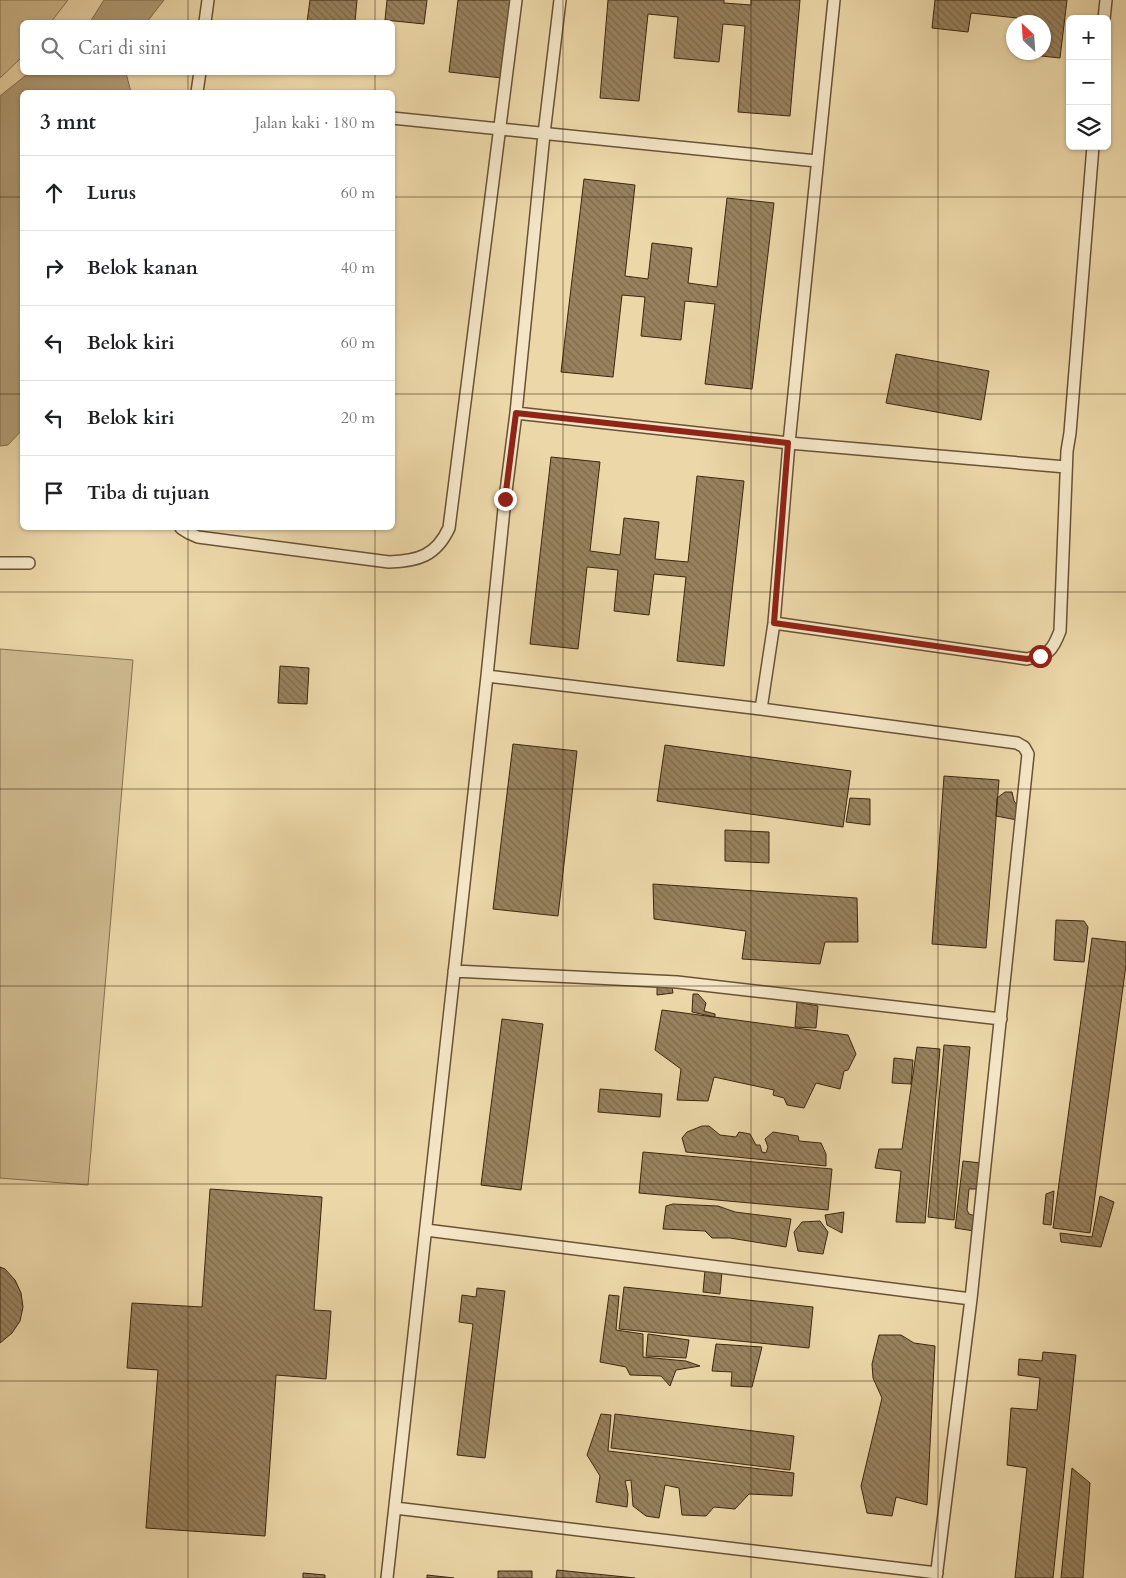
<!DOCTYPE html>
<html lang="id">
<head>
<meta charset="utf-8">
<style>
  :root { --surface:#fff; --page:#f6f6f6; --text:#202124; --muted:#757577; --line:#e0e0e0 }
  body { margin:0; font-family:Cardo,serif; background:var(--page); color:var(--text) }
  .controls { position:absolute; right:15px; top:15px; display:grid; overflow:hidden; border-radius:8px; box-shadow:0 1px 4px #0004 }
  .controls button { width:45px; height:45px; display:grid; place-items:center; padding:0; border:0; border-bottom:1px solid var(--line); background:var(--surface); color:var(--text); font:25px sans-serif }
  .compass { position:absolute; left:1006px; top:15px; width:45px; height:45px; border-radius:50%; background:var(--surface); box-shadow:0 1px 4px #0004; rotate:335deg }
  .stop { position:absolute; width:15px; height:15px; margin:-11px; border:4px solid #8f2418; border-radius:50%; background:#fff }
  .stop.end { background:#8f2418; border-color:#fff; box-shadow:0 1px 5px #0008 }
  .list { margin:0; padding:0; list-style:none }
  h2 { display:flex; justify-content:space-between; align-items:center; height:65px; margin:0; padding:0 20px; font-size:21px }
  h2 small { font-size:16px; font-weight:400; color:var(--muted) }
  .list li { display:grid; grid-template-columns:32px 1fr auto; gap:15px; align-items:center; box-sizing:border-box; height:75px; padding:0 20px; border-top:1px solid var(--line) }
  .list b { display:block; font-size:19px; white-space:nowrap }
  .list em { font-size:16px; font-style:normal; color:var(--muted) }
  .icon { flex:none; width:28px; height:28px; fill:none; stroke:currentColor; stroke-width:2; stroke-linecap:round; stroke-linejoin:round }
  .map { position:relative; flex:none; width:1126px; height:1578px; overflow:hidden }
  .search { position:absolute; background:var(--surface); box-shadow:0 1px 4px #0004; left:20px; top:20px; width:375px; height:55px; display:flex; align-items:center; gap:12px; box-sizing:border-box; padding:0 18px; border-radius:8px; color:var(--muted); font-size:19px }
  .panel { position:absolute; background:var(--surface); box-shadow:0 1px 4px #0004; left:20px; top:90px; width:375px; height:440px; border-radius:8px }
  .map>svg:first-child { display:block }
</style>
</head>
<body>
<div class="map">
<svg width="1126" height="1578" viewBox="0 0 1126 1578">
  <defs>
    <pattern id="building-back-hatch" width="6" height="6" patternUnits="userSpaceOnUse" patternTransform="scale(1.25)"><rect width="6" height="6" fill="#98825e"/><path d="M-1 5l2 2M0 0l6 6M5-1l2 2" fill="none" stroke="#7d6a4c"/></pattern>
  </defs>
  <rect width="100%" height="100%" fill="#ecd7a8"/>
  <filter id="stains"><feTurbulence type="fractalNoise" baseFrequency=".004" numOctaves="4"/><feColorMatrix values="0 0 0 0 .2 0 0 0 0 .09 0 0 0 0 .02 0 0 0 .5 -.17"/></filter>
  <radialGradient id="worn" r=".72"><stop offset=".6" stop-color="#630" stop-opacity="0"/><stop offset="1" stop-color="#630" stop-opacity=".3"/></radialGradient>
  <path fill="#ceb98e" stroke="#86704e" d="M0 0H68L51 22H22V57L0 78Z
    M0 649 133 660 88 1185 0 1178Z"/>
  <path fill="#b09b74" stroke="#826c4b" d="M104 0H164L147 22H90Z
    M30 72 126 73 131 92H22V430L8 445 0 446V96Z"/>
  <path fill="url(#building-back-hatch)" stroke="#3d260e" d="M310 0H357L355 22H307Z
    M387 0H427L424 24 385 20Z
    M458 0H510L502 78 449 72Z
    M608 0H724V3L751 5V0H800L790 116 738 112 745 26 723 24 719 62 674 58 678 17 648 14 639 101 600 98Z
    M935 0H1067L1060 58 1013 53 1014 52H1044V22H1017V18L971 13 968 32 932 28Z
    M584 179 635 185 625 276 648 279 652 243 692 248 688 283 717 287 727 198 774 203 752 389 705 384 715 304 685 301 681 340 641 336 645 297 622 295 613 377 561 372Z
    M896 354 989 371 981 420 886 403Z
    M551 457 600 462 590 551 620 555 624 518 659 522 655 559 688 562 697 476 744 481 724 666 677 661 686 577 654 574 649 615 614 611 618 570 587 567 578 649 530 644Z
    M280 666 309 668 307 704 278 703Z
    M513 744 577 751 558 916 493 909Z
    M665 745 851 771 843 827 657 801Z
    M944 776 999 780 986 948 932 944Z
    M1005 792H1012L1014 801 1018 806 1017 820 996 816 997 798Z
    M850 798 870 799V825L846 822Z
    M725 830 769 832V863L725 861Z
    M653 884 857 898 858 942H825L820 964 742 959 746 931 654 919Z
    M1056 920 1084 921 1088 927 1084 962 1054 960Z
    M1092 938 1126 942V965L1090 1233 1053 1228Z
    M657 987H672L673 993 657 995Z
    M693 994H698L706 1003 704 1011 715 1014V1017L692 1012Z
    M797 1002 818 1006 816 1028 795 1027Z
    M662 1010 848 1035 856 1054 848 1070 844 1071 840 1089 816 1083 804 1108 787 1105 784 1098 773 1095 774 1090 714 1077 708 1101 677 1100 681 1069 655 1050Z
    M502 1019 543 1024 521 1190 481 1185Z
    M944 1045 970 1047 954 1220 928 1217Z
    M917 1047 940 1049 925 1223 896 1222 901 1171 875 1168 879 1149H902Z
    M894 1058 913 1060 911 1084 892 1083Z
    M600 1089 662 1094 660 1117 598 1112Z
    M702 1126H709L720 1135 736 1137 739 1132 750 1134 756 1145H760L762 1152 766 1153 768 1147 765 1139 773 1132 798 1136 799 1141 821 1143 826 1154V1166L686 1152 682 1138 687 1132Z
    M643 1152 832 1169 828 1210 639 1193Z
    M963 1161 981 1163 980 1189H969L967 1210 969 1214 975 1216 974 1231 955 1228Z
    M210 1189 322 1197 314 1310 331 1311 326 1379 276 1375 265 1536 146 1528 158 1370 127 1368 132 1303 202 1307Z
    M1054 1191 1051 1225 1043 1224 1046 1194Z
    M1100 1196 1114 1202 1101 1247 1061 1242 1060 1233 1092 1237Z
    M673 1204 718 1206 735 1212 791 1219 786 1247 730 1238H712L705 1231 663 1229 666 1206Z
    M844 1212 842 1233 827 1225 825 1215Z
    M820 1221 828 1232 823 1254 798 1251 794 1232 802 1222Z
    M0 1267 5 1269 15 1280 21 1293 23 1307 20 1321 12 1333 0 1343Z
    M705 1270 722 1272 720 1294 703 1292Z
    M624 1287 813 1307 809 1348 619 1329Z
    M477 1288 505 1291 485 1458 457 1455 473 1324 459 1322 462 1295 476 1297Z
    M609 1295 619 1296 616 1330 643 1334V1357L686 1361 700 1366 676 1370 670 1386 661 1376 630 1375 626 1367 600 1362Z
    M648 1334 689 1340 686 1358 646 1356Z
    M879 1335H901L914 1343 935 1346 927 1505 896 1497 892 1516 867 1513 861 1486 882 1398 873 1378 872 1364Z
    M716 1344 762 1347 752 1387 731 1386 732 1372 712 1371Z
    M1043 1352 1076 1355 1053 1578H1015L1027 1468 1007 1465 1011 1408 1037 1410 1040 1378 1018 1375 1019 1359 1042 1361Z
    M601 1414 611 1415 608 1451 794 1473 792 1496 749 1494 735 1509 714 1507 706 1516 682 1515 679 1488 665 1485 659 1518 646 1516 633 1506 631 1480 625 1481 628 1494 627 1507 596 1502 600 1476 587 1455Z
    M615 1414 794 1436 790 1470 611 1448Z
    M1072 1468 1090 1483 1083 1578H1061Z
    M557 1570 635 1578H556Z
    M498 1571H532V1578H498Z
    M303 1573 325 1575V1578H303Z
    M427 1575 454 1578H427Z"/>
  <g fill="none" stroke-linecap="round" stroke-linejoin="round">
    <defs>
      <path id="lane" d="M1104 19 1106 0
        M205 22 208 0
        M197 92 200 72
        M392 118 817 161
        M516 413 789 443 1066 467
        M181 528 189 533 198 537 389 562C418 561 436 556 449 528L516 0
        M0 563H29
        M774 623 1027 659C1049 654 1052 652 1060 631L1067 451 1070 433 1093 146
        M487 676 761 709 1017 743 1024 747 1028 754 971 1299 936 1578
        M761 709 774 623 789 443 834 0
        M454 971 677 982 1001 1019
        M426 1230 971 1299
        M395 1508 937 1573
        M387 1578 487 676 505 499 516 413 544 134 560 0"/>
    </defs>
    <use href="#lane" stroke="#695234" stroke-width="14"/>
    <use href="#lane" stroke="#f3e5c6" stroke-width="11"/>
  </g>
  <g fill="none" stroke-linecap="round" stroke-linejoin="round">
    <path stroke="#8f2418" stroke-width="6" d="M505 499 516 413 788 443 774 623 1027 659 1040 656"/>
  </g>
  <path fill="none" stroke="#3d260e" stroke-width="1" stroke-opacity="0.55" d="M188 0V22M375 0V22M563 0V1578M751 0V1578M938 0V1578M188 72V92M375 72V92M0 197H22M392 197H1126M0 394H22M392 394H1126M188 528V1578M375 528V1578M0 592H1126M0 789H1126M0 986H1126M0 1184H1126M0 1381H1126"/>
  <rect width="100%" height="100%" filter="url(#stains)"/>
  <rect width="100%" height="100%" fill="url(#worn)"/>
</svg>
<div class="controls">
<button>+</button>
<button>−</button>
<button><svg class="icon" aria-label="layers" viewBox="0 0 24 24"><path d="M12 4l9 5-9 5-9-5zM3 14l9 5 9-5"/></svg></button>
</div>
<svg class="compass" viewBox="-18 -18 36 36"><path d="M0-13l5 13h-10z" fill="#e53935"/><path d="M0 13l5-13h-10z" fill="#757577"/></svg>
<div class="stop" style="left:1040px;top:656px"></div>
<div class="stop end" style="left:505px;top:499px"></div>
<div class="search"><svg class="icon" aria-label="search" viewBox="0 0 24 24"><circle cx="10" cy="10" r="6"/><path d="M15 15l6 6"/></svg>Cari di sini</div>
<section class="panel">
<h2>3 mnt<small>Jalan kaki · 180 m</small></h2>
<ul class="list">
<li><svg class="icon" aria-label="ahead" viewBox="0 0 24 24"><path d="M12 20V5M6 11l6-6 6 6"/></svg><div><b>Lurus</b></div><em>60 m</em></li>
<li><svg class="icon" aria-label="right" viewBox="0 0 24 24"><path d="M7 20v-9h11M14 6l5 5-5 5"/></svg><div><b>Belok kanan</b></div><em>40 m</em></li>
<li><svg class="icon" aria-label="left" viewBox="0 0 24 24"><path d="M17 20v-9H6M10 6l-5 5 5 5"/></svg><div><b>Belok kiri</b></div><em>60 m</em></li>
<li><svg class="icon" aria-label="left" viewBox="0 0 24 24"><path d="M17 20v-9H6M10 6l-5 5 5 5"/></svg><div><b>Belok kiri</b></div><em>20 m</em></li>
<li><svg class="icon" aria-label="arrive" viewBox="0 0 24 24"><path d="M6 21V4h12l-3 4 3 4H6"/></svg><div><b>Tiba di tujuan</b></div></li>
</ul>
</section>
</div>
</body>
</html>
